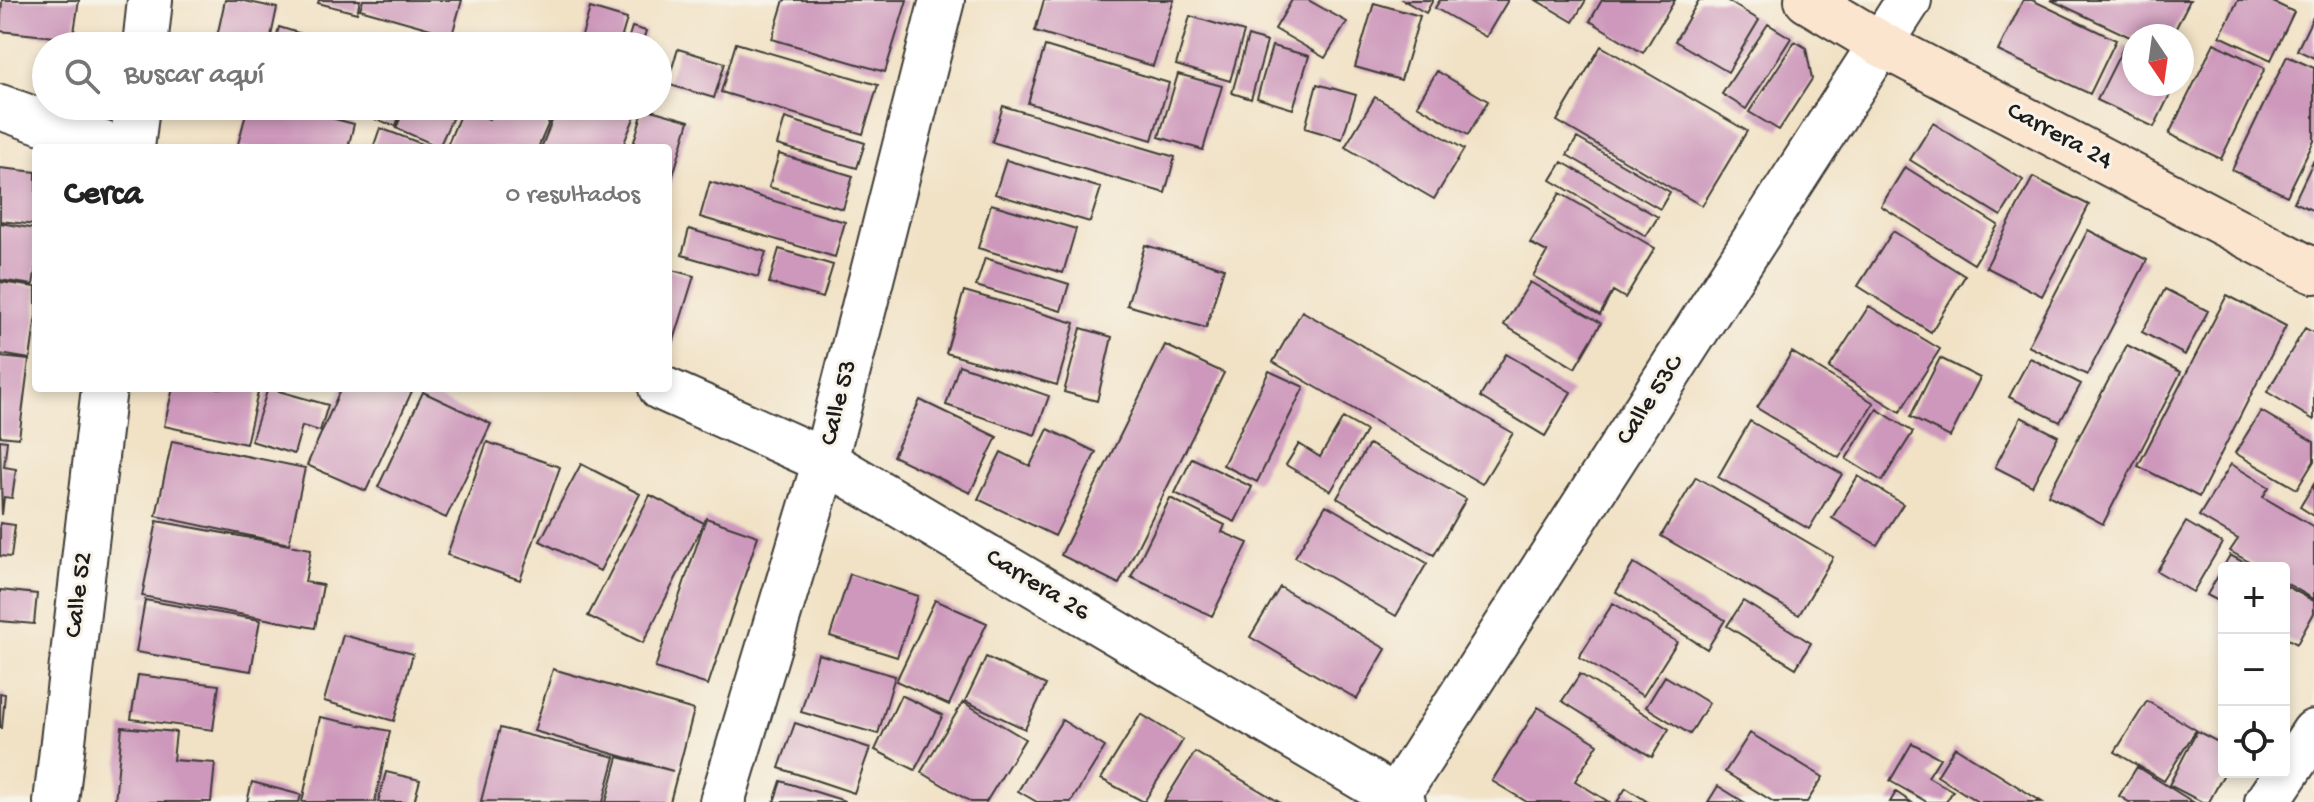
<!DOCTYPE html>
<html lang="es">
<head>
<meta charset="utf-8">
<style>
  :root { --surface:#fff; --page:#f2f2f2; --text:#222; --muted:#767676; --line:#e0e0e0 }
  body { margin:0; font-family:"Gochi Hand",sans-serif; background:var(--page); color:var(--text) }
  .controls { position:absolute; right:24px; bottom:24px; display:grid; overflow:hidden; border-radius:8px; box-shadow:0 4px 12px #0003 }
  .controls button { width:72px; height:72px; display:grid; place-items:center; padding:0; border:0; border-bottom:2px solid var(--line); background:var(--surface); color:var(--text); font:40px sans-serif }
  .compass { position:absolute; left:2122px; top:24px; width:72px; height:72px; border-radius:50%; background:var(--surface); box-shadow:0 4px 12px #0003; rotate:167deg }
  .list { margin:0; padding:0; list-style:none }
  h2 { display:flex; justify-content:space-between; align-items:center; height:104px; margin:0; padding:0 32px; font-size:34px }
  h2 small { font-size:26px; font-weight:400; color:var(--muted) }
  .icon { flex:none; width:44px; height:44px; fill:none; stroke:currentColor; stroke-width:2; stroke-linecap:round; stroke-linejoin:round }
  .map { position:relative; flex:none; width:2314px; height:802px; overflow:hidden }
  .search { position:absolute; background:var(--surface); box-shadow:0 4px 12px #0003; left:32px; top:32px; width:640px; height:88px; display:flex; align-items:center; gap:20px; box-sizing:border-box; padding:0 28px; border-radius:44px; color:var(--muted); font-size:30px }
  .panel { position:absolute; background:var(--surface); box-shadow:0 4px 12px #0003; left:32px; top:144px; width:640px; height:248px; border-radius:8px }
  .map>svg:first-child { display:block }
</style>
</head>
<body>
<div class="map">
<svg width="2314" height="802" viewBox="0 0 2314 802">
  <rect width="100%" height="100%" fill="#f7f3e8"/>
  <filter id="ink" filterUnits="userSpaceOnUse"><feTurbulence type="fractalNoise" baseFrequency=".0125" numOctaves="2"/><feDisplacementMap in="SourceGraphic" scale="16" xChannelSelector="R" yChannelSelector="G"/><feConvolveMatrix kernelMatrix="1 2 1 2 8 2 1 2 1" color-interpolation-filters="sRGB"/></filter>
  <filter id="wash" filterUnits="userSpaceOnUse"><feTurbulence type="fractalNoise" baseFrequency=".006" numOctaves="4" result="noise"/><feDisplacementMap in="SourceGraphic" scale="32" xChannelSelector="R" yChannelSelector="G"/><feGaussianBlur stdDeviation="1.8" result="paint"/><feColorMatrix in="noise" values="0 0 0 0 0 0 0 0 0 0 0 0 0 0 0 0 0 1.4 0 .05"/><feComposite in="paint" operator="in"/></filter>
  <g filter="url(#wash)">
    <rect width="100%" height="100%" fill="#f1e2c6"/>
    <g id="blocks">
      <path fill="#cd98bb" d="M2 0H79L73 39 0 31Z
        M225 0H240L277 8 269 46H215Z
        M319 0H360L357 13 318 3Z
        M363 0H462L452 35 360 9Z
        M784 0H907L885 72 772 39Z
        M1044 0H1174L1153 66 1035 31Z
        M1292 0H1308L1347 22 1325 58 1275 29Z
        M1403 0H1433L1426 13Z
        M1440 0H1508L1486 37 1435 8Z
        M1536 0H1586L1573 22Z
        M1602 0H1675L1643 53 1590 21Z
        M1699 0H1726L1759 20 1728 72 1675 41Z
        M2023 0H2032L2116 40 2090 94 1998 51Z
        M2051 0H2190L2172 36H2134V39Z
        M2238 0H2269L2294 12 2271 60 2220 36Z
        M1374 3 1420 16 1401 80 1355 67Z
        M590 8 627 19 619 46H579Z
        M2314 15V58L2297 50Z
        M1190 16 1244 32 1230 81 1176 65Z
        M1768 24 1791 38 1746 109 1722 94Z
        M279 27 337 45V46H274Z
        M632 27 646 31 641 46H626Z
        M1248 36 1267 42 1251 99 1232 93Z
        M1795 41 1806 48 1812 79 1779 130 1749 112Z
        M736 43 878 85 863 134 721 92Z
        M2214 43 2265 68 2221 159 2169 134Z
        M1045 46 1169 83 1152 140 1028 103Z
        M1272 46 1309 56 1293 109 1257 98Z
        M1601 46 1747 131 1702 206 1557 121Z
        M2124 46 2134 51V84H2175L2154 127 2097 100Z
        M678 49 725 63 714 98 667 84Z
        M2287 56 2314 68V141L2287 196 2232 170Z
        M1437 71 1488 101 1468 135 1417 105Z
        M1178 74 1222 86 1203 150 1159 137Z
        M1317 84 1356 95 1342 139 1305 128Z
        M1375 97 1464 149 1434 199 1345 147Z
        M248 106H285L354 124 348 148H237Z
        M335 106H402L396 126Z
        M406 106H458L439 147 396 128Z
        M495 106H556L538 148H446L463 108 489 119Z
        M558 106H604L634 118 622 148H541Z
        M1003 106 1175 157 1165 193 992 142Z
        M644 108 689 121 669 189 668 148H632Z
        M785 118 865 143 857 168 777 145Z
        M1933 123 2023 180 2001 216 1910 160Z
        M380 128 433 148H373Z
        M1577 138 1670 192 1660 209 1567 155Z
        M779 154 853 176 843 209 769 187Z
        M1006 160 1101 188 1090 222 995 194Z
        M2314 160V211L2294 202Z
        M1562 162 1658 217 1646 236 1551 180Z
        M1905 167 1998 225 1974 264 1881 206Z
        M0 168 36 172V225L0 221Z
        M2033 177 2089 205 2042 296 1986 267Z
        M710 182 845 222 835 257 700 217Z
        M1560 193 1655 248 1625 298 1613 291 1600 315 1533 276 1547 252 1530 243Z
        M991 204 1076 229 1063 273 978 248Z
        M0 223 36 229V266L33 285 0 280Z
        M689 229 766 252 758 277 682 255Z
        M2088 230 2147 260 2087 375 2028 346Z
        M1893 231 1965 276 1931 332 1858 286Z
        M1145 245 1224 268 1206 328 1127 305Z
        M779 249 833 265 823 298 769 283Z
        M985 258 1069 284 1061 311 976 286Z
        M668 269 694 276 671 350 668 349Z
        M0 282 36 287V316L30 359 0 354Z
        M1530 282 1601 323 1575 368 1504 325Z
        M2165 289 2208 311 2185 355 2142 332Z
        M964 291 1075 323 1057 385 946 353Z
        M2227 295 2286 326 2199 497 2138 466Z
        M1869 306 1940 349 1900 412 1829 368Z
        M1302 311 1513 433 1482 484 1273 362Z
        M1081 328 1112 337 1097 401 1064 392Z
        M2305 328 2314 333V420L2267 392Z
        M1165 345 1224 373 1119 584 1061 555Z
        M2127 345 2181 372 2103 524 2048 495Z
        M1792 352 1874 403 1839 458 1757 408Z
        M1506 354 1571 392 1545 436 1480 397Z
        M0 357 29 360 19 438 0 436Z
        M1940 358 1980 378 1950 437 1910 417Z
        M2030 358 2081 384 2060 422 2009 397Z
        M959 365 1049 396 1035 435 946 405Z
        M1269 371 1304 387 1257 482 1223 465Z
        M173 388H259L246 444 164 426Z
        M268 388 328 405 320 431 302 426 294 454 251 441Z
        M341 388 413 389 366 491 307 465Z
        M423 392 491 424 446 518 378 487Z
        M920 400 997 437 970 493 893 456Z
        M1877 409 1913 432 1882 481 1846 459Z
        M2261 411 2314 442V461L2297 489 2235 453Z
        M2021 417 2058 436 2032 486 1995 467Z
        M1343 418 1366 431 1331 491 1286 465 1299 444 1320 457Z
        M1750 421 1842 474 1809 529 1718 477Z
        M1048 429 1096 452 1055 536 978 499 1001 452 1030 466Z
        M0 440 7 441 4 467 16 469 12 498 4 497 2 515Z
        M172 441 305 468 289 544 156 516Z
        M487 442 560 467 520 580 447 555Z
        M1369 444 1466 499 1434 555 1337 498Z
        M1192 458 1252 487 1235 522 1175 493Z
        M581 464 640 494 600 571 540 541Z
        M2231 464 2269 487 2263 497 2314 527V599L2284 582V568H2260L2230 551 2238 539 2199 516Z
        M1858 476 1903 504 1877 545 1832 518Z
        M1696 477 1833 557 1799 615 1661 536Z
        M2314 484V516L2300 507Z
        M650 495 704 523 643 643 588 616Z
        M1170 498 1225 525 1222 532 1248 543 1212 616 1131 577Z
        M1326 505 1427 563 1396 616 1295 557Z
        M706 518 758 536 708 685 655 668Z
        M157 521 311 549 305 582 323 585 315 628 142 596Z
        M2186 522 2222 543 2193 592 2157 571Z
        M0 523 15 525 11 557 0 556Z
        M2230 555 2254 568H2224V604L2207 595Z
        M1634 563 1725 620 1707 649 1616 592Z
        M850 574 918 596 897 657 830 636Z
        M2284 585 2314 601V613L2297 644 2284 637Z
        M1280 587 1386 649 1357 699 1250 637Z
        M0 590 37 594 34 624 0 621Z
        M145 600 260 620 251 671 136 652Z
        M935 600 987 623 949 705 896 681Z
        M1743 601 1811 643 1796 668 1727 626Z
        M1613 603 1677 642 1643 696 1579 657Z
        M343 635 413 654 394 721 324 701Z
        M818 654 895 676 878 734 801 712Z
        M986 657 1046 685 1025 729 965 701Z
        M553 669 694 710 670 802H606L618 757 673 771 534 731Z
        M1580 674 1669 729 1652 757 1562 701Z
        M138 675 219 685 213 730 131 719Z
        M1665 676 1709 703 1690 734 1646 707Z
        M0 693 5 694 2 728H0Z
        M901 695 943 715 915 770 875 750Z
        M2147 701 2196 730 2164 781 2115 752Z
        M963 702 1025 739 986 802H971L921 772Z
        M1538 707 1598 744 1575 781 1609 802H1527L1492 781Z
        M1141 714 1183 740 1144 802 1101 779Z
        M320 717 390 731 375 802H302Z
        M1062 720 1105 747 1071 802H1037L1018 791Z
        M795 723 870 748 854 793 779 768Z
        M122 727 176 732 173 760 215 763 211 802H115Z
        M500 728 615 757 603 802 481 801Z
        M2197 731 2224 745 2225 772 2209 802H2202L2169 785Z
        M1750 733 1823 777 1807 802H1774L1725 772Z
        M1912 743 1940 758 1928 777 1953 791 1946 802H1927L1890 781Z
        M1955 747 2042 802H1978L1937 776Z
        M1195 752 1279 802H1164Z
        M2137 767 2193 802H2129L2119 796Z
        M386 772 420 780 414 802H378Z
        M781 781 845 801V802H774Z
        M252 782 301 795 299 802H247Z
        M1718 786 1744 802H1708Z
        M1626 788 1648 802H1617Z
        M1896 792 1911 802H1890Z"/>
    </g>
  </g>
  <g filter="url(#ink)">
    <use href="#blocks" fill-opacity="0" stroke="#3c3a36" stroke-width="2"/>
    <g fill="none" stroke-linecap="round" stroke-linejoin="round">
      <defs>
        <path id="street" d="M145 46 150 0
          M0 107 115 148
          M132 148 137 106
          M661 388 825 461 1403 802
          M56 802 104 388
          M722 802 825 461 942 0
          M1393 802 1909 0
          M2267 802 2314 732"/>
        <path id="secondary" d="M1807 0 1881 44 2314 271"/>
      </defs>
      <use href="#street" stroke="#3c3a36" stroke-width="48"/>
      <use href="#secondary" stroke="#3c3a36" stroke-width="48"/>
      <use href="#street" stroke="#fff" stroke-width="44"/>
      <use href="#secondary" stroke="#fbe5cf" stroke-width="44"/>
    </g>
  </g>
  <g text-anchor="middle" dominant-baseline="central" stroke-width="6" stroke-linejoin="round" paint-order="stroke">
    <g font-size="26" fill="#1c1c1c" stroke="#f7f3e8">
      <text transform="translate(2059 137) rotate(28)">Carrera 24</text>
      <text transform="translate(1651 401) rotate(-57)">Calle 53C</text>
      <text transform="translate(840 403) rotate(-76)">Calle 53</text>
      <text transform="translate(1037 586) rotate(31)">Carrera 26</text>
      <text transform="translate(80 595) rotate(-83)">Calle 52</text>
    </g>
  </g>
</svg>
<div class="controls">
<button>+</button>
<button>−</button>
<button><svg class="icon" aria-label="locate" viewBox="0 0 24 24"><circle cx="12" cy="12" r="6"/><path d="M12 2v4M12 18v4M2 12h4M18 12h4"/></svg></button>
</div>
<svg class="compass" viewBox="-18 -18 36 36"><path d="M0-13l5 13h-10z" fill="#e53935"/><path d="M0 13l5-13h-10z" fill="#767676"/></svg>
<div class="search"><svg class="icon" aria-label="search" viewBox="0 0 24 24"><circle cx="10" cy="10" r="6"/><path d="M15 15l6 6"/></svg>Buscar aquí</div>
<section class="panel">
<h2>Cerca<small>0 resultados</small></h2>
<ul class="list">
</ul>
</section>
</div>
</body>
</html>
